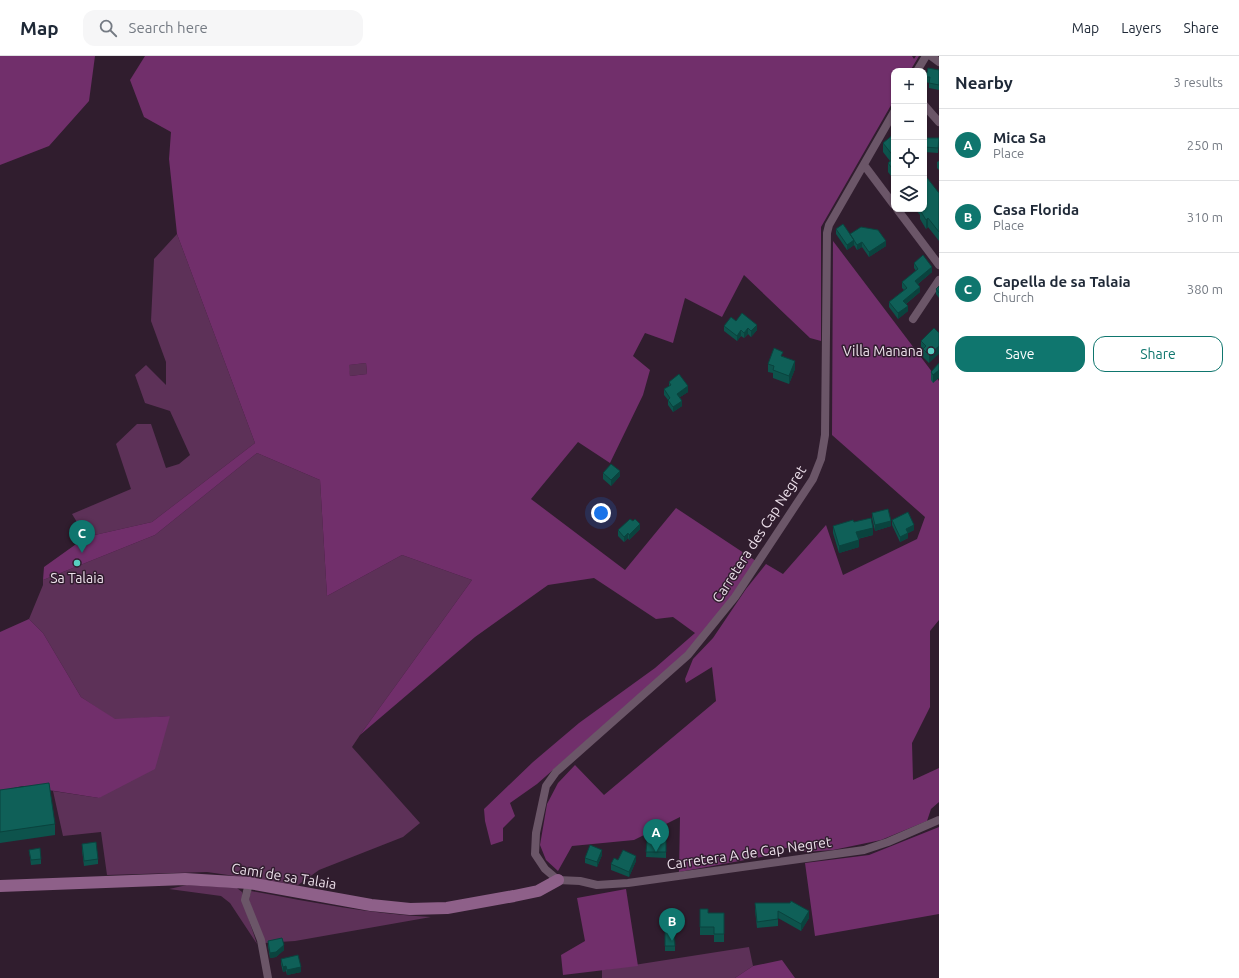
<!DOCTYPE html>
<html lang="en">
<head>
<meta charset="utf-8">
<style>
  :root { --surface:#fff; --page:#f6f6f7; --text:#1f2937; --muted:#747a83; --line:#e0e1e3; --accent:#0f766e }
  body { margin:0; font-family:Ubuntu,sans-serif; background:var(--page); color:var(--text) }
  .controls { position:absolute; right:12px; top:12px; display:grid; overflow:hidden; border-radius:8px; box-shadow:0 1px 3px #0004 }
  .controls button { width:36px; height:36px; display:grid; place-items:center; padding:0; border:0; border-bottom:1px solid var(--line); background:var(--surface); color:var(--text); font:20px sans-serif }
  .you { position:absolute; left:601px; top:457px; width:14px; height:14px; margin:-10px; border:3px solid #fff; border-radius:50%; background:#1a73e8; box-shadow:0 0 0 6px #1a73e833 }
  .badge { display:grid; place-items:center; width:26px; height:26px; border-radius:50%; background:var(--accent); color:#fff; font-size:13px; font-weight:700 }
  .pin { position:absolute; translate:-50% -33px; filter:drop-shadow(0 1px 2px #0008) }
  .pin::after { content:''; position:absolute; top:21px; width:14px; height:12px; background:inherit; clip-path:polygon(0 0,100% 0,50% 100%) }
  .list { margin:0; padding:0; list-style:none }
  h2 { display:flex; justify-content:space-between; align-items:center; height:52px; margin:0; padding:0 16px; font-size:17px }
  h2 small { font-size:13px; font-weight:400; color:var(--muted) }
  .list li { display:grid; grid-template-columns:26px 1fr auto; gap:12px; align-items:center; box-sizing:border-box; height:72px; padding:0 16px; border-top:1px solid var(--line) }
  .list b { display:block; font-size:15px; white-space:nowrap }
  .list p { margin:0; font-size:13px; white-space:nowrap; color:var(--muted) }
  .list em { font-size:13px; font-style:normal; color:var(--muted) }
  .actions { display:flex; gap:8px; padding:12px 16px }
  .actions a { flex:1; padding:9px 0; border:1px solid var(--accent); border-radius:12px; text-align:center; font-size:14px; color:var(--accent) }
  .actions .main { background:var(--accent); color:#fff }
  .icon { flex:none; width:22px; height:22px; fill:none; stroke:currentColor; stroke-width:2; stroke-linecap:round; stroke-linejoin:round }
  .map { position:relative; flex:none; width:939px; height:922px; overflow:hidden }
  header { display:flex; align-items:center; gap:24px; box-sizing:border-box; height:56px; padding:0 20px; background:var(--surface); border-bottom:1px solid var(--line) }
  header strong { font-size:19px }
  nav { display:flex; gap:22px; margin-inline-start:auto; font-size:14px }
  .search { width:280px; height:36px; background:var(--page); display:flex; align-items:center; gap:10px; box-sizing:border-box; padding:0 14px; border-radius:12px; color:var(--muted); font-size:15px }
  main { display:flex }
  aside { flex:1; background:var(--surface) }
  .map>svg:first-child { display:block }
</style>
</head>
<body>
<header>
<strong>Map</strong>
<div class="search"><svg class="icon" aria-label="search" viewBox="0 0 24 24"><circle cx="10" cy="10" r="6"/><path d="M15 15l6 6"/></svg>Search here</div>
<nav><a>Map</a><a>Layers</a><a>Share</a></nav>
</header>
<main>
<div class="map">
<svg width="939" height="922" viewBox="0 0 939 922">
  <rect width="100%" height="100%" fill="#301d2e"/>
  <path fill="#5d3158" d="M177 178 255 387 152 466 86 481 72 458 131 433 116 388 137 368H151L166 412 179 408 190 399 170 355 145 347 135 319 146 309 166 329V306L151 265 154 203Z
    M366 307 367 318 350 320 348 309Z
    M257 397 320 424 327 540 402 499 472 524 360 679 352 691 420 767 403 781 319 814 298 829 207 816 107 819 101 776 63 780 53 735 99 742 170 660 115 664 81 641 43 577 29 563 43 529V524L155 479Z
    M187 829 237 832 242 836 245 852 257 888 230 847 221 840 169 833Z
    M251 835C310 846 370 858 431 861L295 885 264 887 249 844Z
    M749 891 753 910 735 922H602V914Z"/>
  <path fill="#712f6b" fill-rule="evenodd" d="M0 0H95L89 45 49 90 0 109Z
    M145 0H912L914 3 916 0H919L910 15H894V44L821 171V285L810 282 744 219 722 261 685 242 673 287 645 277 633 300 650 314 643 339 610 407 578 386 531 443 625 514 676 452 756 505 722 554 687 596 537 728 510 747 515 760 503 772V785L491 789 485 765 484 753 533 706 579 667 655 612 695 577 673 561 656 563 594 522 548 529 475 581 360 679 472 524 402 499 327 540 320 424 257 397 155 479 43 524 44 511 86 481 152 466 255 387 177 178 169 103 171 76 144 61 130 24ZM366 307 367 318 350 320 349 309Z
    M833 185 939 325V564L930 575V651L912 687 913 724 939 712V746L931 753 927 765 881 784 833 794 804 796 803 790 769 794 767 800 679 816 680 761 634 784 572 790 558 815 546 804 540 789 547 748 558 727 575 709 604 739 716 645 712 611 686 627 685 623 693 603 713 582 746 533 766 508 783 518 826 469 843 519 917 483 925 461 832 379Z
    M29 563 43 577 81 641 115 663 170 660 155 713 99 742 23 730 0 735V576Z
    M939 771V858L815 880 805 807 869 799Z
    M626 833 638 910 563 919 561 899 585 885 577 842Z
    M782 904 795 922H735L753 910Z"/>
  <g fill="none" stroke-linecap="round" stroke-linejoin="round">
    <path stroke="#6b5668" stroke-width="8" d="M931 0 939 6
      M917 15 926 0
      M924 49 939 66
      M894 56 829 169 827 177 825 379 821 403 813 423 735 541 688 599 556 716 546 730 536 777 535 798 545 813 558 824 580 825 597 829 628 827 864 794 888 786 939 764
      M864 109 894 149
      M897 153 939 209
      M913 263 939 224
      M249 827 245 844 261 884 268 922"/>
    <path stroke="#8e6089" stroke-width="12" d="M0 830 185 823 249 827 371 849 410 853 447 852 514 840 538 835 558 824"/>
  </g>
  <path fill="#0d534c" d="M939 14V34L929 32V27L926 26V21Z
    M894 78V124L888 116V107L890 105 883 96V87Z
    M925 82H939L938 97 924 96Z
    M939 105V114L937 112V106Z
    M939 137V185L928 171 926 173 920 163V159L915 153H924Z
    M836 173 850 179 886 190 869 201 862 191 857 194 854 189 847 194 836 178Z
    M914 207 932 216 918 228 920 236 906 248 908 255 898 263 889 251V246L904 234 902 232V226L916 215 914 212Z
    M939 230V242L936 238V233Z
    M736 265 757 274 751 281 748 278 744 282 741 280 737 285 724 275V270Z
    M934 272 929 307 923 301V295L921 292V285Z
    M783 300 795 313 789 328 773 322V317L768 316V308Z
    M939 307 933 327 931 324V316Z
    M669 326 688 336 680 341 682 350 673 356 668 349V344L664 339V333L669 330Z
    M603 417 620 420 611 430 603 423Z
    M872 457 891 470 875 475 872 462Z
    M892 464 914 474 908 477V482L900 486 892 469Z
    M854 466 873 479 858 483 859 491 839 497 833 477V470Z
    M640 473 629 484 628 482 624 486 618 480V474Z
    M0 734 55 768V779L0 787Z
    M666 783V802L646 801 647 785H658Z
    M82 788 98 803V808L84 810 82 794Z
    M29 794 41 803V808L31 809Z
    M602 799 597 811 585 807V802Z
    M618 804 636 805 629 821 611 814V808Z
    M755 847 809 862 801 875 778 862V870L757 872 755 854Z
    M700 853 708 857H724V886H714V879H700Z
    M665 873 675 890V895H665Z
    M268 885 284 894 276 901 270 902 268 890Z
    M281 903 301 916 287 919 286 915 283 916 281 908Z"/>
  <path fill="#0a433e" d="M928 162V171L926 173V164Z
    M854 184V189L847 194V189Z
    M886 185V190L869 201V196Z
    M862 186V191L857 194V189Z
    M932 211V216L915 230V225Z
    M920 231V236L903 250V245Z
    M908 250V255L898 263V257Z
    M757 269V274L751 281V275Z
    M748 272V278L744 282V277Z
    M741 274V280L737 285V280Z
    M939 290V298L929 307V299Z
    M795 305V313L789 328V320Z
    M939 314V322L933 327V319Z
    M688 330V336L677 343V338Z
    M682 345V350L673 356V351Z
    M620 415V420L611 430V424Z
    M891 465V470L875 475V469Z
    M640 468V473L629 484V479Z
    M914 469V474L908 477V482L900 486V481L906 473Z
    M873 472V479L856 483V476Z
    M628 477V482L624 486V481Z
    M859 484V491L839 497V490Z
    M602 794V799L597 811V806Z
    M636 800V805L629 821V816Z
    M809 855V862L801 875V868Z
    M284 889V894L276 901 270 902V897Z
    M286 910V915L283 916V911Z
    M301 911V916L287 919V914Z"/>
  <path fill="#0f6058" stroke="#0a433e" d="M928 12 939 14V29L929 27 930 21H926Z
    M894 78V101L883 87Z
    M925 82H939L938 92 924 91Z
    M894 102V115L888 107Z
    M924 118 939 137V176L928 162 926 164 920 154 921 153H924Z
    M843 168 854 184 847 189 836 173Z
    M861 171 878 174 886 185 869 196 862 186 857 189 850 178Z
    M923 199 932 211 915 225 920 231 903 245 908 250 898 257 889 246 907 232 902 226 918 213 914 207Z
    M939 230V237L936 233Z
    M742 257 757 269 751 275 748 272 744 277 741 274 737 280 724 270 731 261 736 265Z
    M934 272 939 277V290L929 299 923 293 926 290 921 285Z
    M774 292 783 296 781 300 795 305 789 320 773 314 774 310 768 308Z
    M939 307V314L933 319 931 316Z
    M679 318 688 330 677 338 682 345 673 351 668 344 670 342 664 333 671 329 669 326Z
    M611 408 620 415 611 424 603 417Z
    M888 453 891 465 875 469 872 457Z
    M908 456 914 469 906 473 908 477 900 481 892 464Z
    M871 462 873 472 856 476 859 484 839 490 833 470 853 464 854 466Z
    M630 463 633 465 635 463 640 468 629 479 628 477 624 481 618 474Z
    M49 727 55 768 0 776V734Z
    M658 782 666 783V796H646L647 785H658Z
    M96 786 98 803 84 805 82 788Z
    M590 789 602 794 597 806 585 802Z
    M40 792 41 803 31 804 29 794Z
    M623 794 636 800 629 816 611 808 614 802 618 804Z
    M791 845 809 855 801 868 778 855V863L757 866 755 847H790Z
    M700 853H708V857H724V878H714V871H700Z
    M665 873H674L675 890H665Z
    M282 882 284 889 276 896 270 897 268 885Z
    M298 899 301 911 287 914 286 910 283 911 281 903Z"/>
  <g fill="#58cec0" stroke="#301d2e" stroke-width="1.5">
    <circle cx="931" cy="295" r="4"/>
    <circle cx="77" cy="507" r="4"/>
  </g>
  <g text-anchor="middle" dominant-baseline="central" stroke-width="3" stroke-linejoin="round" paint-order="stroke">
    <g font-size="14" fill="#ede0eb" stroke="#301d2e" text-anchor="end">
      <text x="923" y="295">Villa Manana</text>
      <text x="77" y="522" text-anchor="middle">Sa Talaia</text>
    </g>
    <g font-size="14" fill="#ede0eb" stroke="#301d2e">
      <text transform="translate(759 478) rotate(-57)">Carretera des Cap Negret</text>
      <text transform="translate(749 797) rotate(-8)">Carretera A de Cap Negret</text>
      <text transform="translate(284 820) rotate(9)">Camí de sa Talaia</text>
    </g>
  </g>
</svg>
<div class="controls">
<button>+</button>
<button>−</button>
<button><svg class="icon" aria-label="locate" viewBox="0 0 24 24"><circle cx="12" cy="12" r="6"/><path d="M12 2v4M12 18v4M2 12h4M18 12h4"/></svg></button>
<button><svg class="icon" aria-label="layers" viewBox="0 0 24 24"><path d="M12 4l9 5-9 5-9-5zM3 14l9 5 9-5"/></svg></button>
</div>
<div class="you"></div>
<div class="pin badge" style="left:656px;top:796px">A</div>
<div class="pin badge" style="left:672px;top:885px">B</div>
<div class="pin badge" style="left:82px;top:497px">C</div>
</div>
<aside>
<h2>Nearby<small>3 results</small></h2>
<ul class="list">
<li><span class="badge">A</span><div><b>Mica Sa</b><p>Place</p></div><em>250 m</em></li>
<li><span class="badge">B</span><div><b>Casa Florida</b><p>Place</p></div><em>310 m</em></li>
<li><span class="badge">C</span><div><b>Capella de sa Talaia</b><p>Church</p></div><em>380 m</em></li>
</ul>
<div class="actions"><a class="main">Save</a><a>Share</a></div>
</aside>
</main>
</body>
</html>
